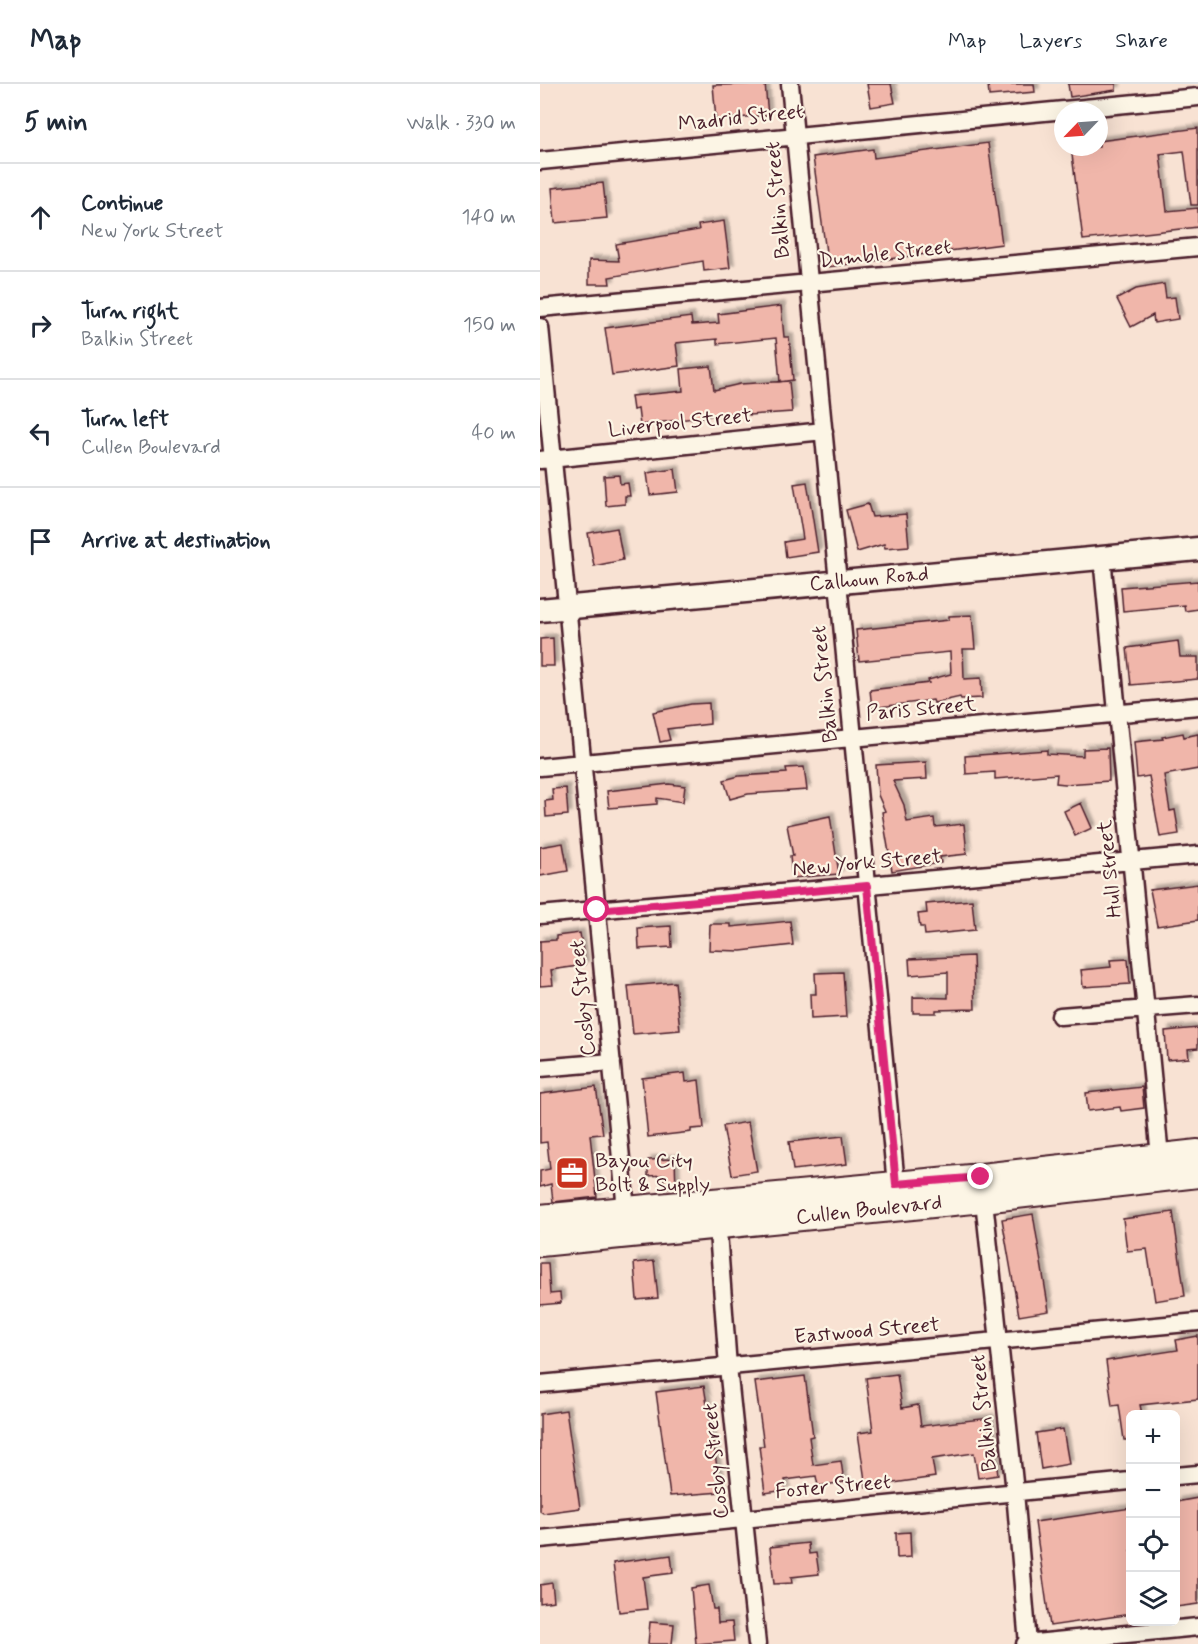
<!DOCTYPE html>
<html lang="en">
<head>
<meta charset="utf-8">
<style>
  :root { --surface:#fff; --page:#f6f6f7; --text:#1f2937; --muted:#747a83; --line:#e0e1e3 }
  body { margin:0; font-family:Mynerve,sans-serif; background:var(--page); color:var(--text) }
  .controls { position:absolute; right:18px; bottom:18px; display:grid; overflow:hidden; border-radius:9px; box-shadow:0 6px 24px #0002 }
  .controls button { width:54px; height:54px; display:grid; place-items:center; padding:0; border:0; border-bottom:2px solid var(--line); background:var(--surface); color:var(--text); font:30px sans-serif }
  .compass { position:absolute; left:514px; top:18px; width:54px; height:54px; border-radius:50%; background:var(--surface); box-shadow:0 6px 24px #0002; rotate:245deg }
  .stop { position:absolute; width:18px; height:18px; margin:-14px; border:4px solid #db2777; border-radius:50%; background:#fff }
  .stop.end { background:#db2777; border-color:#fff; box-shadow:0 2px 6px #0008 }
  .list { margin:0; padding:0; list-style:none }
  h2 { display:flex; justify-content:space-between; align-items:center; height:78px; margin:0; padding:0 24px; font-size:26px }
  h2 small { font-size:20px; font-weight:400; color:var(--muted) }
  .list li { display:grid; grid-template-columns:39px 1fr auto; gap:18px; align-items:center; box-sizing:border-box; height:108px; padding:0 24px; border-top:2px solid var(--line) }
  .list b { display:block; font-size:22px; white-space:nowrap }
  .list p { margin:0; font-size:20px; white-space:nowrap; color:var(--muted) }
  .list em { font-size:20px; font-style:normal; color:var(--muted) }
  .icon { flex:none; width:33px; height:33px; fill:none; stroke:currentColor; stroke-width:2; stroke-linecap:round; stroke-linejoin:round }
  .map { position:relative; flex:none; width:658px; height:1560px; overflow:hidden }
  header { display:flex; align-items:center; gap:36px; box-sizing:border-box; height:84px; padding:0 30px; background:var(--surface); border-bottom:2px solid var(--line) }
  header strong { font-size:28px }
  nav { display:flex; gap:33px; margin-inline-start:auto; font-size:21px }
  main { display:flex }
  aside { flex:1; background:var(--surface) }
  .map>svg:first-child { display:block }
</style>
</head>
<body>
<header>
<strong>Map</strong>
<nav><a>Map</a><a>Layers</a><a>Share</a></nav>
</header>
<main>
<aside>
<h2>5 min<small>Walk · 330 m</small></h2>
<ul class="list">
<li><svg class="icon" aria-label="ahead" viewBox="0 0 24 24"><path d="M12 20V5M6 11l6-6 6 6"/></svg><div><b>Continue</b><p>New York Street</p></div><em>140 m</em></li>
<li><svg class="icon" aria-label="right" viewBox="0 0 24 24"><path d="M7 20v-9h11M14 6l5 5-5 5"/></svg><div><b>Turn right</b><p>Balkin Street</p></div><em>150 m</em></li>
<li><svg class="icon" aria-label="left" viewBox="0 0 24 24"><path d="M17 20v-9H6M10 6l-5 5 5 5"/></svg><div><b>Turn left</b><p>Cullen Boulevard</p></div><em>40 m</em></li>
<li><svg class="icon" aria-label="arrive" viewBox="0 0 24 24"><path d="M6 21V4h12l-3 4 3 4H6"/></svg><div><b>Arrive at destination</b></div></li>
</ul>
</aside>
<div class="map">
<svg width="658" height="1560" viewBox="0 0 658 1560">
  <defs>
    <filter id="shadow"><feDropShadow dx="4" dy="-4" stdDeviation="1.5" flood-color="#0004"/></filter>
  </defs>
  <rect width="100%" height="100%" fill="#f8e2d3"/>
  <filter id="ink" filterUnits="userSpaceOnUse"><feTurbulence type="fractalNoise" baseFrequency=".0167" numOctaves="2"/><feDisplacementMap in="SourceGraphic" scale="12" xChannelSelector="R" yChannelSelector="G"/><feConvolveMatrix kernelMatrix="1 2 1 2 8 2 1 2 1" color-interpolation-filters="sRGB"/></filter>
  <g filter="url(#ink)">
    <path fill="#f0b6aa" stroke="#4a1f2b" stroke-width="1.5" filter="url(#shadow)" d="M225 0 228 31 176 36 173 1Z
      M327 0H351L355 19 331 23Z
      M448 0H494L495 8 449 12Z
      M528 0H576V6L530 13Z
      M658 44V121H651L644 67 620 70 627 127 658 124V143L543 156 531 63H559V57Z
      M448 59 462 160 288 183 273 73 333 65 334 74Z
      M63 99 67 134 15 139 12 104Z
      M184 137 190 184 164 187 163 177 69 193 70 200H49V176L79 177 76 160 159 146 158 141Z
      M624 200 626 214 635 213 638 235 614 239 613 231 591 243 577 215 596 205Z
      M241 222 244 253H249L253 296 240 298 236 254 177 260V255L136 259 139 282 72 291 65 244 151 233 152 241 179 239 178 230Z
      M171 282 174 306 200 300 249 297 252 328 209 331 208 327 100 341 98 325 93 326 91 312 143 307 141 285Z
      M135 385 138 408 110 411 107 389Z
      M79 391 80 400 88 399 90 412H85V420L66 422 64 392Z
      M267 398 278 468 246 473 244 458 263 455 254 400Z
      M328 420 332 433 366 430 369 462 345 464 344 460 317 468 306 426Z
      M77 444 83 476 54 482 48 449Z
      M658 497V525L645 527 644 521 583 527 581 503Z
      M432 531 435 565H423L424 595 441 594 442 614 421 615 420 613 394 619 393 616 332 624 330 606 389 599 388 596 411 590 410 568 319 577 316 546 409 536V532Z
      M13 554 14 582H0V555Z
      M638 557 640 573H658V595L591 601 587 564Z
      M169 619 170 640 127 645 130 656 120 658 113 628 151 620Z
      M643 649 644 653 658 650V685L624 691 630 727 635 726 639 750 620 753 609 692 597 694 594 658 623 655 622 653Z
      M568 664 569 697 525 700 516 699 517 690 455 695V688L426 690 425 672 507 666V670L543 672V665Z
      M386 678 387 695 353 697 364 721 367 738 394 734 395 743 424 740 427 770 400 773 401 779 352 787 342 728 345 727 338 711 336 681Z
      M264 683 267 706 208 710 190 715 184 696 199 692 247 689 246 684Z
      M129 700 145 702 143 718 117 714V720L69 724 67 707Z
      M26 704 28 731 6 733 5 717 13 716 12 705Z
      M541 719 552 744 535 752 524 727Z
      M290 732 299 790 252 794 250 772H253L247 741Z
      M23 759 28 787 0 792V763Z
      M658 800V836L617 842 610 806Z
      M432 816 435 846 385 851 384 843H380L378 830 387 829 386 820Z
      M250 837 253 861 201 867 169 866 170 840H191V843Z
      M131 842 132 863 99 865 98 844Z
      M40 849 45 881 11 886 13 901 0 902V857L16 856V852Z
      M433 872 435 925 396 926V929H373V913L408 914V888L370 891 369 875Z
      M588 875 590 900 543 903 541 886 571 883 570 876Z
      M303 888 306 933 271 935 270 910H276L275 889Z
      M135 898 140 946 93 950 88 902Z
      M658 944V964L648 965 649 974 627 976 625 947Z
      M145 989 146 998 159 996 164 1044 151 1045V1048L108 1053 102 994Z
      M56 1003 63 1050 50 1051 57 1113 13 1118 11 1100 0 1103V1087L10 1085 7 1058 0 1059V1010Z
      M602 1003 604 1024 581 1027 580 1023 548 1027 546 1009Z
      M208 1038 217 1087 192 1091 183 1042Z
      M303 1052 307 1080 253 1086 249 1058Z
      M135 1075 136 1104 124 1105V1091L108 1092V1076Z
      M633 1128 645 1212 615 1217 607 1165 587 1167 583 1135Z
      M493 1130 509 1227 479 1232 462 1135Z
      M114 1177 118 1214 97 1216 94 1179Z
      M0 1179H8L10 1210 20 1209 21 1219 0 1221Z
      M658 1252V1315L600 1321 602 1330H591V1356H584L579 1321 572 1322 566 1277 638 1266 636 1256Z
      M357 1290 362 1324 378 1321 381 1342 450 1334 458 1391 438 1394 434 1369 392 1375 395 1393 326 1403 318 1349 333 1347 326 1294Z
      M265 1292 273 1352 269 1353 273 1381 301 1377 304 1398 278 1402 276 1392 245 1396 246 1406 225 1409 219 1362H224L215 1298Z
      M164 1302 181 1408 130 1412 116 1308Z
      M26 1326 40 1424 3 1429 0 1427V1330Z
      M523 1345 529 1380 501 1385 496 1349Z
      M658 1414V1520L636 1523V1418Z
      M591 1424V1530L510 1542 495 1438Z
      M370 1448 371 1473 357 1474 356 1449Z
      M268 1459 269 1470 276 1469 279 1490 251 1493 252 1499 234 1500 230 1463Z
      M131 1471 133 1489 103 1493 107 1525 79 1528 73 1479Z
      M12 1499 14 1517 0 1519V1501Z
      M169 1501 173 1525H177L178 1539 192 1538 194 1557 156 1560 151 1504Z
      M110 1538 134 1540 132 1560H108Z"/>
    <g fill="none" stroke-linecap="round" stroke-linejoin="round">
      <defs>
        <path id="street" d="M250 0 357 1111
          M0 77 658 13
          M0 224 658 163
          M0 243 87 1136
          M0 376 284 347
          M562 473 621 1083
          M0 683 658 622
          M0 831 658 771
          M520 932 658 921
          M0 984 72 978
          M443 1107 475 1408 488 1560
          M177 1134 188 1283 217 1560
          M0 1300 658 1238
          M636 1392 658 1390
          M0 1455 590 1397
          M485 1560 658 1543"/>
        <path id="secondary" d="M0 526 658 465"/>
        <path id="primary" d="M0 1134 441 1093 658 1069
          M0 1159 443 1115 658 1090"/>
      </defs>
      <use href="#street" stroke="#4a1f2b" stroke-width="21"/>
      <use href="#secondary" stroke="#4a1f2b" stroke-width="27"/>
      <use href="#primary" stroke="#4a1f2b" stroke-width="30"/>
      <use href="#street" stroke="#fcf5e5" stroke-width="16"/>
      <use href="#secondary" stroke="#fcf5e5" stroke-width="22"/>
      <use href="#primary" stroke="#fcf5e5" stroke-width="26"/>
    </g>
  </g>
  <g fill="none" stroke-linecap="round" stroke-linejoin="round" filter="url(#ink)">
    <path stroke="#db2777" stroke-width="8" d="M57 826 327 802 356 1100 441 1093"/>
  </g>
  <defs>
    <symbol id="office-square" viewBox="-11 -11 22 22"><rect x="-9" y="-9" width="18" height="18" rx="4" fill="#c8321e" stroke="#fcf5e5"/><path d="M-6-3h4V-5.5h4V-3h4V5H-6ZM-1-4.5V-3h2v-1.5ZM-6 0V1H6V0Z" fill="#fff"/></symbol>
  </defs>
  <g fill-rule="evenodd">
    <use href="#office-square" x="13" y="1070" width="38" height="38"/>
  </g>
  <g text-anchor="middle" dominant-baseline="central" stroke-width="4.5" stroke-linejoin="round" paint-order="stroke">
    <g font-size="21" fill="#4a1f2b" stroke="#fcf5e5">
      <text transform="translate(201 34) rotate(-6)">Madrid Street</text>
      <text transform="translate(238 116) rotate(-95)">Balkin Street</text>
      <text transform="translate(345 170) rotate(-6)">Dumble Street</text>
      <text transform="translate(140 339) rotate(-6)">Liverpool Street</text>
      <text transform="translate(329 495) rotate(-5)">Calhoun Road</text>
      <text transform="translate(285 600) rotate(-96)">Balkin Street</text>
      <text transform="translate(381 625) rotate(-5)">Paris Street</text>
      <text transform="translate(327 779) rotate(-5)">New York Street</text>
      <text transform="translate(570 785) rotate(-96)">Hull Street</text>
      <text transform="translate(43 914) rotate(-96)">Cosby Street</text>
      <text transform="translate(329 1126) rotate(-6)">Cullen Boulevard</text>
      <text transform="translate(327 1247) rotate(-5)">Eastwood Street</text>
      <text transform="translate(444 1329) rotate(-96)">Balkin Street</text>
      <text transform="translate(176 1377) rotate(-96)">Cosby Street</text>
      <text transform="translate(293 1403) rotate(-5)">Foster Street</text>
    </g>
    <g font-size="21" fill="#4a1f2b" stroke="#fcf5e5" text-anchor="start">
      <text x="55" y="1077">Bayou City<tspan x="55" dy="24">Bolt &amp; Supply</tspan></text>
    </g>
  </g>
</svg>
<div class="controls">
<button>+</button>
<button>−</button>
<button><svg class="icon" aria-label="locate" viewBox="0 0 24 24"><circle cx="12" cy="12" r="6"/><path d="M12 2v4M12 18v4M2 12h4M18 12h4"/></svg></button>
<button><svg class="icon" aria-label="layers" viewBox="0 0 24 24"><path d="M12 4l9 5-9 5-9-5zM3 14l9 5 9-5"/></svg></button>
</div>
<svg class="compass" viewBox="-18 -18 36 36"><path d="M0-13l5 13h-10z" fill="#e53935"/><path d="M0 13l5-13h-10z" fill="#747a83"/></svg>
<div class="stop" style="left:57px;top:826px"></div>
<div class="stop end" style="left:441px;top:1093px"></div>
</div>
</main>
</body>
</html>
